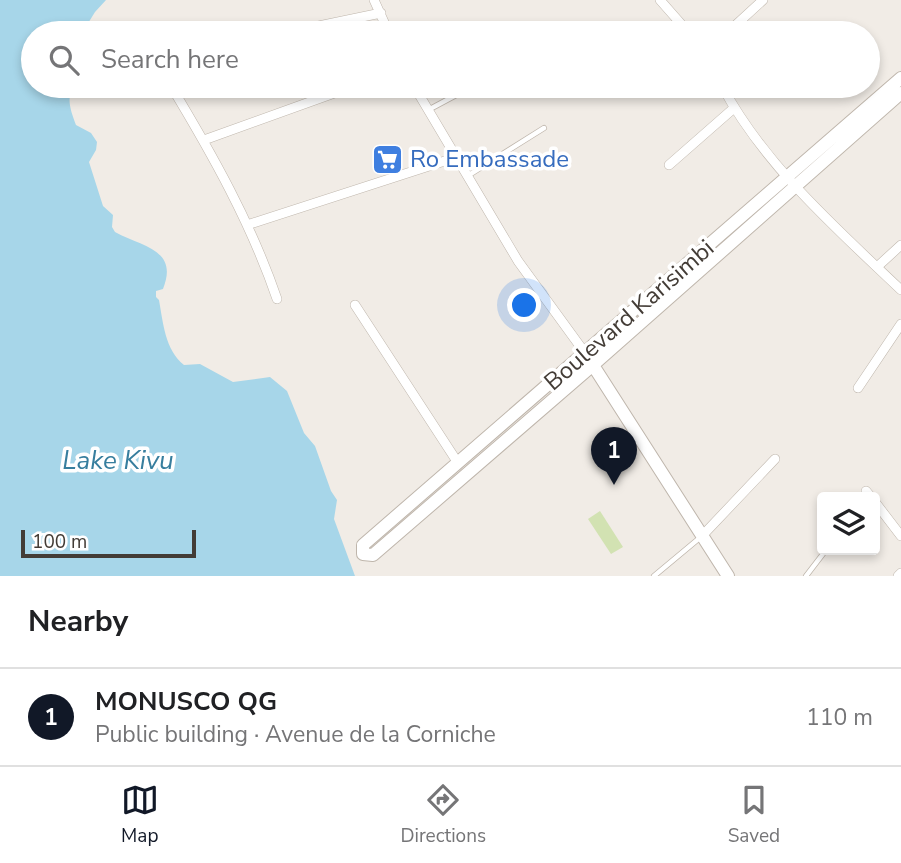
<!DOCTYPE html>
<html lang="en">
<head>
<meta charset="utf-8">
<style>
  :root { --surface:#fff; --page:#f2f2f2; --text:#202124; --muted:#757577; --line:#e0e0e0; --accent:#111827 }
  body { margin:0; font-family:"Nunito Sans",sans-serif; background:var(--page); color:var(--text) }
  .controls { position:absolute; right:21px; bottom:21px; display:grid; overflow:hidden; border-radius:7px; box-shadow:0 4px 10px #0003 }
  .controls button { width:63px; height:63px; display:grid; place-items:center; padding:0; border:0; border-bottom:2px solid var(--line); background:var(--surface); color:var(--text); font:35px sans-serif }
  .scale { position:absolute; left:21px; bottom:18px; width:175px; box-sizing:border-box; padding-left:7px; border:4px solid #433c36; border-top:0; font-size:19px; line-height:24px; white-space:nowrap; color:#433c36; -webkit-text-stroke:5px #fff; paint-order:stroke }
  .you { position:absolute; left:525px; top:306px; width:24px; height:24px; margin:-18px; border:5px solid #fff; border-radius:50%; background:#1a73e8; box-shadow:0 0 0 10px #1a73e833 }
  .badge { display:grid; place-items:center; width:46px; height:46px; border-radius:50%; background:var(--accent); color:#fff; font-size:23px; font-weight:700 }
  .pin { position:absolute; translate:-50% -58px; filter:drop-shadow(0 2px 4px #0008) }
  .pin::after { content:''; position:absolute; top:37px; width:24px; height:21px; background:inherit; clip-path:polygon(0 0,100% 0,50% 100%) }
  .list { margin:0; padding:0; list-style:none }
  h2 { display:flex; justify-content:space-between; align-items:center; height:91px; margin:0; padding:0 28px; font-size:30px }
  h2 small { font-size:23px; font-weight:400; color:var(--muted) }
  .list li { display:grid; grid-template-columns:46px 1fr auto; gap:21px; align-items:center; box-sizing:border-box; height:98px; padding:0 28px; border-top:2px solid var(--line) }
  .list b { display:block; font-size:26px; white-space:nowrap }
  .list p { margin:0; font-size:23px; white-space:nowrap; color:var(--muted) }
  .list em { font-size:23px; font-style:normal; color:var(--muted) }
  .icon { flex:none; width:38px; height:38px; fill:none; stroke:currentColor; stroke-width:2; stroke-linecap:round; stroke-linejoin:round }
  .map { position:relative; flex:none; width:901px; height:576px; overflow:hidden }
  .search { position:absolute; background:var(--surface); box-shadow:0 4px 10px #0003; left:21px; right:21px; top:21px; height:77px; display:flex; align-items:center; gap:18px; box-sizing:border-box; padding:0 24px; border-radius:38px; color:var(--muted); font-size:26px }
  .sheet { height:189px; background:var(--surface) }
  nav { display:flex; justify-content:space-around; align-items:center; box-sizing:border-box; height:98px; border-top:2px solid var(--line); background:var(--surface); font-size:19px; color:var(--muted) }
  nav a { display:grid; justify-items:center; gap:4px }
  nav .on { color:var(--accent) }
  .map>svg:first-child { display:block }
</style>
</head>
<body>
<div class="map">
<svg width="901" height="576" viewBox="0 0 901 576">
  <rect width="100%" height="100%" fill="#f1ece6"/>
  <path fill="#d2e2b2" d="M600 511 623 547 611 554 588 519Z"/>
  <path fill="#a7d6e9" d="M0 0H106L95 12 82 33H33V86H73C66 100 71 111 76 125L91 133 97 142 96 150 89 162 103 206 113 215 112 227 115 232C142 247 179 249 163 289L156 291V297L159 300C163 322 165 350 184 365L200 364 233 382 270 377 287 391 304 433 315 446 331 491 337 500 334 519 355 576H0Z"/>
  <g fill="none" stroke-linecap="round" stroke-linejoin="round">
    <defs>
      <path id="service" d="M430 109 473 86
        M469 175 544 128
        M654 576 702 536
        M806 576 826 550"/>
      <path id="minor" d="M374 0 389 33
        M660 0 689 33
        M285 33 381 13
        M664 33 678 22
        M727 33 763 0
        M171 86C212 154 251 223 277 299
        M414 86 518 261 585 353
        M722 86C765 166 836 228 901 290
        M590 93 600 86
        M204 140 354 86
        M669 165 734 108
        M247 225 457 157
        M877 267 901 245
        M355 305 458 463
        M858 388 901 324
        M866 491 871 497
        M875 502 901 536
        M702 536 775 459
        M898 576 901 573"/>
      <path id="tertiary" d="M901 78 363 545V554L373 555 593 365 901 93
        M589 359 728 576"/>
    </defs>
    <use href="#service" stroke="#bfb6ac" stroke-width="6"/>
    <use href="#minor" stroke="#bfb6ac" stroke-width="10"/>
    <use href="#tertiary" stroke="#bfb6ac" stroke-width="14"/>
    <use href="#service" stroke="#fff" stroke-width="4.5"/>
    <use href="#minor" stroke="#fff" stroke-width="9"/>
    <use href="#tertiary" stroke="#fff" stroke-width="12"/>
  </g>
  <defs>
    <symbol id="supermarket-square" viewBox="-11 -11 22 22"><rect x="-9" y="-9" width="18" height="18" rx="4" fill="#3f7fe0" stroke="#fff"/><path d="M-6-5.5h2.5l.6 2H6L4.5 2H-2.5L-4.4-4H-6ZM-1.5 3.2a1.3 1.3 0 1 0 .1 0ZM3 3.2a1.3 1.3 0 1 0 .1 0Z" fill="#fff"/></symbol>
  </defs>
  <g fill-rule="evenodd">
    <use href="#supermarket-square" x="370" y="142" width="35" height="35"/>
  </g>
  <g text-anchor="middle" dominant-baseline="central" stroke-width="7" stroke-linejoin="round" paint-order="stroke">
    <g font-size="24" fill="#366cbe" stroke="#fff" text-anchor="start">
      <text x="410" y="159">Ro Embassade</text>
    </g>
    <g font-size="24" fill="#433c36" stroke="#fff">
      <text transform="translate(629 315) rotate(-41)">Boulevard Karisimbi</text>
    </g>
    <g font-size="26" font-style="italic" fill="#377e9e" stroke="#fff">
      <text x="118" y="460">Lake Kivu</text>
    </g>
  </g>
</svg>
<div class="controls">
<button><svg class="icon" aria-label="layers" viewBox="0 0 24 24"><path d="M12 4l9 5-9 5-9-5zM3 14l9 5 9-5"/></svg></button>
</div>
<div class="scale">100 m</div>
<div class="you"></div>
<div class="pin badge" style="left:614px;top:485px">1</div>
<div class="search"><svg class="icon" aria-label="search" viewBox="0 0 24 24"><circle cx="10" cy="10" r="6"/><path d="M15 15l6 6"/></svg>Search here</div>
</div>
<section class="sheet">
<h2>Nearby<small></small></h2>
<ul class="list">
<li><span class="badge">1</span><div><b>MONUSCO QG</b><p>Public building · Avenue de la Corniche</p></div><em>110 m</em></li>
</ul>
</section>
<nav>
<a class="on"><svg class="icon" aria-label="map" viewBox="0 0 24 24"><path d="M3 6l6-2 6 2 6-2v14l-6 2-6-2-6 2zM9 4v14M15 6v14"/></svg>Map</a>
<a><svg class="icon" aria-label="directions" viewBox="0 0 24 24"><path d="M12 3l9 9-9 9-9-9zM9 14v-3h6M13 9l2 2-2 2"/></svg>Directions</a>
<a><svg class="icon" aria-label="saved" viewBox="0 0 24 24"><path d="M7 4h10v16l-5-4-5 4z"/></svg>Saved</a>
</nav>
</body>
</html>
